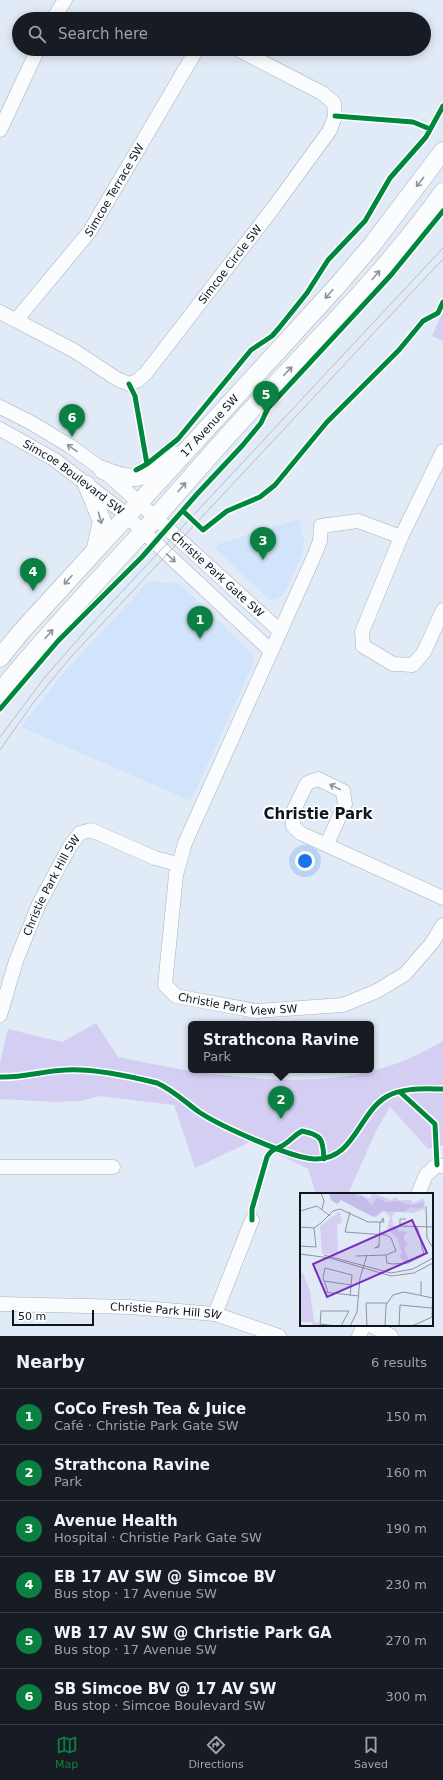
<!DOCTYPE html>
<html lang="en">
<head>
<meta charset="utf-8">
<style>
  :root { --surface:#171b24; --page:#20242c; --text:#f1f3f6; --muted:#9ea1a6; --line:#363941; --accent:#0b8043 }
  body { margin:0; font-family:"DejaVu Sans",sans-serif; background:var(--page); color:var(--text) }
  .scale { position:absolute; left:12px; bottom:10px; width:82px; box-sizing:border-box; padding-left:4px; border:2px solid #0d151d; border-top:0; font-size:11px; line-height:14px; white-space:nowrap; color:#0d151d; -webkit-text-stroke:3px #fff; paint-order:stroke }
  .you { position:absolute; left:305px; top:861px; width:14px; height:14px; margin:-10px; border:3px solid #fff; border-radius:50%; background:#1a73e8; box-shadow:0 0 0 6px #1a73e833 }
  .badge { display:grid; place-items:center; width:26px; height:26px; border-radius:50%; background:var(--accent); color:#fff; font-size:13px; font-weight:700 }
  .pin { position:absolute; translate:-50% -33px; filter:drop-shadow(0 1px 2px #0008) }
  .pin::after { content:''; position:absolute; top:21px; width:14px; height:12px; background:inherit; clip-path:polygon(0 0,100% 0,50% 100%) }
  .popup { position:absolute; left:188px; top:1021px; width:186px; height:52px; box-sizing:border-box; display:grid; place-content:center; border-radius:6px; background:var(--surface); filter:drop-shadow(0 1px 3px #0005); font-size:13px; white-space:nowrap; color:var(--muted) }
  .popup b { font-size:15px; color:var(--text) }
  .popup::after { content:''; position:absolute; left:50%; top:100%; margin-left:-8px; border:8px solid transparent; border-top-color:var(--surface) }
  .list { margin:0; padding:0; list-style:none }
  h2 { display:flex; justify-content:space-between; align-items:center; height:52px; margin:0; padding:0 16px; font-size:17px }
  h2 small { font-size:13px; font-weight:400; color:var(--muted) }
  .list li { display:grid; grid-template-columns:26px 1fr auto; gap:12px; align-items:center; box-sizing:border-box; height:56px; padding:0 16px; border-top:1px solid var(--line) }
  .list b { display:block; font-size:15px; white-space:nowrap }
  .list p { margin:0; font-size:13px; white-space:nowrap; color:var(--muted) }
  .list em { font-size:13px; font-style:normal; color:var(--muted) }
  .icon { flex:none; width:22px; height:22px; fill:none; stroke:currentColor; stroke-width:2; stroke-linecap:round; stroke-linejoin:round }
  .map { position:relative; flex:none; width:443px; height:1336px; overflow:hidden }
  .search { position:absolute; background:var(--surface); box-shadow:0 2px 10px #0003; left:12px; right:12px; top:12px; height:44px; display:flex; align-items:center; gap:10px; box-sizing:border-box; padding:0 14px; border-radius:22px; color:var(--muted); font-size:15px }
  .sheet { height:388px; background:var(--surface) }
  nav { display:flex; justify-content:space-around; align-items:center; box-sizing:border-box; height:56px; border-top:1px solid var(--line); background:var(--surface); font-size:11px; color:var(--muted) }
  nav a { display:grid; justify-items:center; gap:2px }
  nav .on { color:var(--accent) }
  .map>svg:first-child { display:block }
</style>
</head>
<body>
<div class="map">
<svg width="443" height="1336" viewBox="0 0 443 1336">
  <rect width="100%" height="100%" fill="#e1ebf7"/>
  <path fill="#d2e4fb" d="M299 519 304 540 303 552 285 593 276 599H269L214 547 218 544Z
    M149 581 180 584 254 655 253 664 191 801 21 727 66 670Z"/>
  <path fill="#d4cef3" d="M443 311V341L432 336Z
    M96 1023 118 1057C192 1073 293 1090 368 1072 395 1066 419 1055 443 1041V1145L428 1149 390 1107 376 1131 348 1194H316L308 1169 252 1141 195 1168 174 1105 99 1096 81 1101 56 1102 0 1099V1063L8 1029 62 1042Z"/>
  <g fill="none" stroke-linecap="round" stroke-linejoin="round">
    <defs>
      <g id="minor">
        <path d="M53 19 65 0"/>
        <path d="M0 130 38 49"/>
        <path id="s1" d="M0 312 73 350 117 379 129 384 137 381 146 373 274 207 330 130 335 116 334 103 322 93 237 49"/>
        <path id="s2" d="M17 319 90 231 197 49"/>
        <path id="s3" d="M0 407 30 422 70 446 103 470 280 631"/>
        <path id="s4" d="M0 429 55 460 119 509 271 651"/>
        <path d="M443 451 401 537 362 632 363 646 393 664 413 665 424 652 443 610"/>
        <path id="s5" d="M401 537 358 521 321 526 320 541 315 554 185 843 176 875 165 985 176 996 256 1011 343 1005 377 991 405 974 432 943 443 925"/>
        <path d="M327 844 345 804 343 791 318 779 307 783 293 812V826L300 833 443 898"/>
        <path id="s6" d="M0 1015 16 961 39 904 70 846 80 833 91 830 155 858 177 864"/>
        <path d="M0 1167H113"/>
        <path d="M418 1194 426 1175 437 1165 443 1166"/>
        <path id="s7" d="M0 1304 130 1307 215 1314 279 1336"/>
        <path d="M215 1314 252 1220"/>
        <path d="M370 1325 391 1336"/>
        <path d="M359 1336 364 1325"/>
      </g>
      <g id="major">
        <path d="M103 470C138 486 146 474 175 456"/>
        <path d="M87 485 102 521 96 548"/>
        <path id="s8" d="M0 658 20 633 337 286 372 245 443 151"/>
        <path d="M0 692C49 631 104 575 156 517 189 480 221 442 255 406 320 337 388 269 443 192"/>
      </g>
    </defs>
    <use href="#minor" stroke="#a8b0ba" stroke-width="15"/>
    <use href="#major" stroke="#a8b0ba" stroke-width="19"/>
    <use href="#minor" stroke="#fafcfe" stroke-width="14"/>
    <use href="#major" stroke="#fafcfe" stroke-width="18"/>
    <path stroke="#bbbdc1" stroke-width="1" d="M0 737 45 677 87 629 443 248
      M0 750 33 703 70 658 443 259"/>
    <defs>
      <path id="cycleway" d="M335 116 413 122 430 129
        M129 384 135 396 147 464
        M136 470 147 464 178 439 251 350 272 336 279 328 307 293 328 260 365 221 390 178 426 137 443 106
        M183 511 203 530 227 511 260 497 275 485 327 422 399 350 423 321 438 313 443 302
        M0 709 58 641 142 557 198 493 242 446 261 423 268 408 391 275 443 211
        M0 1077C22 1078 43 1071 65 1070 93 1068 129 1076 157 1083 173 1090 185 1102 199 1112 220 1126 291 1158 314 1159 354 1161 358 1114 386 1097 402 1087 426 1089 443 1089
        M400 1092 435 1124 437 1165
        M252 1220V1209L267 1157C273 1147 277 1150 285 1144 291 1140 295 1135 302 1131 322 1135 323 1139 324 1159"/>
    </defs>
    <use href="#cycleway" stroke="#fff" stroke-width="8"/>
    <use href="#cycleway" stroke="#00873e" stroke-width="5"/>
  </g>
  <defs><path id="oneway-shaft" d="M-6 0H5M1.5-3L5.5 0L1.5 3" fill="none" stroke-width="1.6" stroke-linecap="round" stroke-linejoin="round"/></defs>
  <g stroke="#8f9499">
    <use href="#oneway-shaft" transform="translate(420 182) rotate(128)"/>
    <use href="#oneway-shaft" transform="translate(376 275) rotate(-50)"/>
    <use href="#oneway-shaft" transform="translate(329 294) rotate(132)"/>
    <use href="#oneway-shaft" transform="translate(288 371) rotate(-46)"/>
    <use href="#oneway-shaft" transform="translate(72 448) rotate(-145)"/>
    <use href="#oneway-shaft" transform="translate(182 487) rotate(-49)"/>
    <use href="#oneway-shaft" transform="translate(100 518) rotate(75)"/>
    <use href="#oneway-shaft" transform="translate(171 558) rotate(43)"/>
    <use href="#oneway-shaft" transform="translate(68 580) rotate(132)"/>
    <use href="#oneway-shaft" transform="translate(49 634) rotate(-49)"/>
    <use href="#oneway-shaft" transform="translate(335 787) rotate(-154)"/>
  </g>
  <g text-anchor="middle" dominant-baseline="central" stroke-width="3.5" stroke-linejoin="round" paint-order="stroke">
    <g font-size="11" fill="#0d151d" stroke="#fff">
      <text stroke="none"><textPath href="#s2" startOffset="162">Simcoe Terrace SW</textPath></text>
      <text stroke="none"><textPath href="#s1" startOffset="306">Simcoe Circle SW</textPath></text>
      <text stroke="none"><textPath href="#s8" startOffset="313">17 Avenue SW</textPath></text>
      <text stroke="none"><textPath href="#s4" startOffset="88">Simcoe Boulevard SW</textPath></text>
      <text stroke="none"><textPath href="#s3" startOffset="276">Christie Park Gate SW</textPath></text>
      <text stroke="none"><textPath href="#s6" startOffset="140">Christie Park Hill SW</textPath></text>
      <text stroke="none"><textPath href="#s5" startOffset="651">Christie Park View SW</textPath></text>
      <text stroke="none"><textPath href="#s7" startOffset="166">Christie Park Hill SW</textPath></text>
    </g>
    <g font-size="15" font-weight="bold" fill="#0d151d" stroke="#fff">
      <text x="318" y="814">Christie Park</text>
    </g>
  </g>
  <g transform="translate(300 1193)">
    <rect width="133" height="133" fill="#e1ebf7"/>
    <path d="M29 0H59L69 6 73 0 91 7 97 4 98 7H111L113 10 124 5 125 16 113 20 96 19 92 23 93 33 99 34 97 38 108 39 104 42V47L108 51 104 55 109 68 104 69 100 63 102 60 97 45 87 35 90 24 84 18 76 24 69 22 41 7 37 11 31 7ZM40 18 42 30 37 31 38 61H22L20 33ZM0 80H3L10 98 14 129 19 130V133H14L11 129H0Z" fill="#d4cef3"/>
    <path d="M29 0H56L57 4 62 3 72 12 77 5 87 9 96 8 112 12 123 9 124 14 117 16 111 14 104 19 82 18 74 24 41 7 37 11 31 7Z" fill="#c5bce9"/>
    <path fill="none" stroke="#8c95a0" stroke-width="1" d="M21 0 24 8 22 16M126 13 127 45 133 55M0 18 17 13 30 23M50 19 45 39 86 42 91 45 96 58 86 62 56 63M106 26H100V33L133 34M21 30 33 18 40 16 68 29H84L83 25 81 29M0 34 14 35 21 30M79 52 75 55 79 54 80 29M0 53 16 54 14 35M0 61 30 65 91 83 114 80 133 70M24 62 91 80 113 76 133 65M86 62 87 70 93 71 108 70 124 62 117 33M24 88 51 92M24 99 59 103M28 99 23 85 25 75 52 82 50 103M121 102V88M20 131 37 133M20 133 21 118H49L41 133M50 133 57 119 60 85 67 62M67 133 66 110H87M85 133 86 112 93 102 104 99 133 105M99 133 100 112 132 115M112 133 132 124 133 87"/>
    <path fill="#7b2cbf" fill-opacity="0.15" stroke="#7b2cbf" stroke-width="2" d="M112 27 127 60 27 104 13 71Z"/>
    <rect width="133" height="133" fill="none" stroke="#0d151d" stroke-width="2"/>
  </g>
</svg>
<div class="scale">50 m</div>
<div class="you"></div>
<div class="pin badge" style="left:200px;top:639px">1</div>
<div class="pin badge" style="left:281px;top:1119px">2</div>
<div class="popup"><b>Strathcona Ravine</b>Park</div>
<div class="pin badge" style="left:263px;top:560px">3</div>
<div class="pin badge" style="left:33px;top:591px">4</div>
<div class="pin badge" style="left:266px;top:414px">5</div>
<div class="pin badge" style="left:72px;top:437px">6</div>
<div class="search"><svg class="icon" aria-label="search" viewBox="0 0 24 24"><circle cx="10" cy="10" r="6"/><path d="M15 15l6 6"/></svg>Search here</div>
</div>
<section class="sheet">
<h2>Nearby<small>6 results</small></h2>
<ul class="list">
<li><span class="badge">1</span><div><b>CoCo Fresh Tea &amp; Juice</b><p>Café · Christie Park Gate SW</p></div><em>150 m</em></li>
<li><span class="badge">2</span><div><b>Strathcona Ravine</b><p>Park</p></div><em>160 m</em></li>
<li><span class="badge">3</span><div><b>Avenue Health</b><p>Hospital · Christie Park Gate SW</p></div><em>190 m</em></li>
<li><span class="badge">4</span><div><b>EB 17 AV SW @ Simcoe BV</b><p>Bus stop · 17 Avenue SW</p></div><em>230 m</em></li>
<li><span class="badge">5</span><div><b>WB 17 AV SW @ Christie Park GA</b><p>Bus stop · 17 Avenue SW</p></div><em>270 m</em></li>
<li><span class="badge">6</span><div><b>SB Simcoe BV @ 17 AV SW</b><p>Bus stop · Simcoe Boulevard SW</p></div><em>300 m</em></li>
</ul>
</section>
<nav>
<a class="on"><svg class="icon" aria-label="map" viewBox="0 0 24 24"><path d="M3 6l6-2 6 2 6-2v14l-6 2-6-2-6 2zM9 4v14M15 6v14"/></svg>Map</a>
<a><svg class="icon" aria-label="directions" viewBox="0 0 24 24"><path d="M12 3l9 9-9 9-9-9zM9 14v-3h6M13 9l2 2-2 2"/></svg>Directions</a>
<a><svg class="icon" aria-label="saved" viewBox="0 0 24 24"><path d="M7 4h10v16l-5-4-5 4z"/></svg>Saved</a>
</nav>
</body>
</html>
